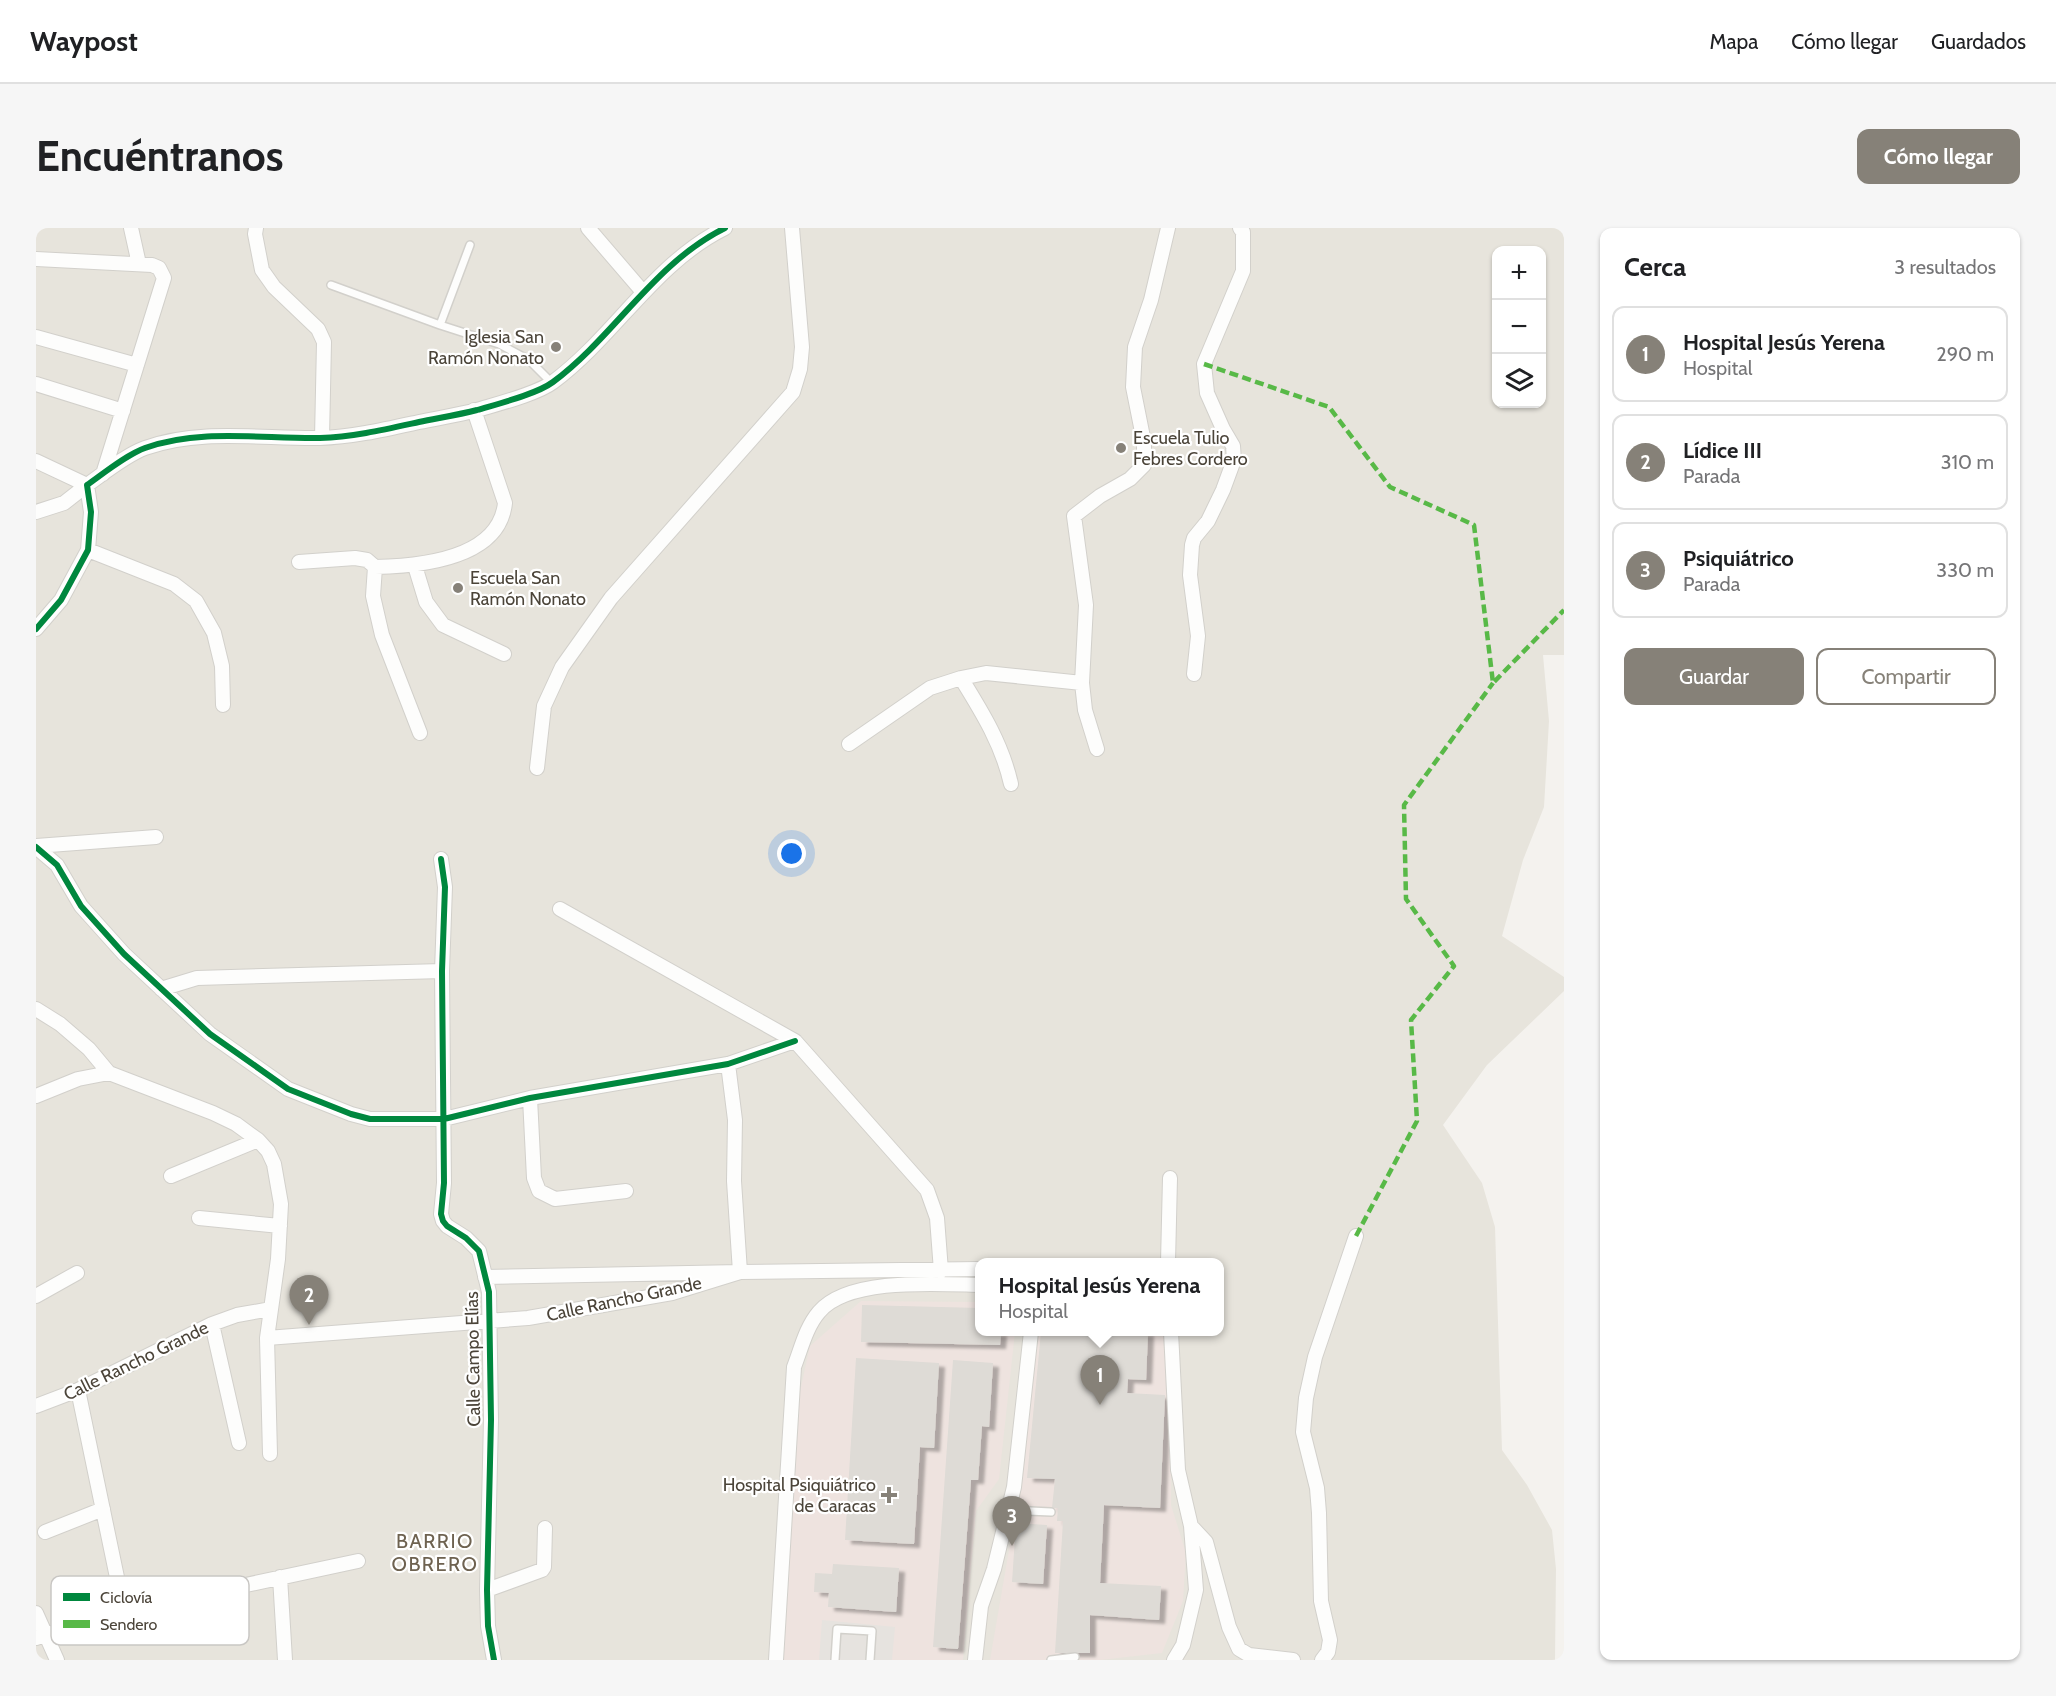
<!DOCTYPE html>
<html lang="es">
<head>
<meta charset="utf-8">
<style>
  :root { --surface:#fff; --page:#f6f6f6; --text:#202124; --muted:#757577; --line:#e0e0e0; --accent:#868178 }
  body { margin:0; font-family:Cabin,sans-serif; background:var(--page); color:var(--text) }
  .controls { position:absolute; right:18px; top:18px; display:grid; overflow:hidden; border-radius:12px; box-shadow:0 2px 4px #0004 }
  .controls button { width:54px; height:54px; display:grid; place-items:center; padding:0; border:0; border-bottom:2px solid var(--line); background:var(--surface); color:var(--text); font:30px sans-serif }
  .you { position:absolute; left:756px; top:626px; width:21px; height:21px; margin:-15px; border:4px solid #fff; border-radius:50%; background:#1a73e8; box-shadow:0 0 0 9px #1a73e833 }
  .badge { display:grid; place-items:center; width:39px; height:39px; border-radius:50%; background:var(--accent); color:#fff; font-size:20px; font-weight:700 }
  .pin { position:absolute; translate:-50% -50px; filter:drop-shadow(0 2px 3px #0008) }
  .pin::after { content:''; position:absolute; top:32px; width:21px; height:18px; background:inherit; clip-path:polygon(0 0,100% 0,50% 100%) }
  .popup { position:absolute; left:939px; top:1030px; width:249px; height:78px; box-sizing:border-box; display:grid; place-content:center; border-radius:12px; background:var(--surface); filter:drop-shadow(0 2px 4px #0005); font-size:20px; white-space:nowrap; color:var(--muted) }
  .popup b { font-size:22px; color:var(--text) }
  .popup::after { content:''; position:absolute; left:50%; top:100%; margin-left:-12px; border:12px solid transparent; border-top-color:var(--surface) }
  .list { margin:0; padding:0; list-style:none }
  h2 { display:flex; justify-content:space-between; align-items:center; height:78px; margin:0; padding:0 24px; font-size:26px }
  h2 small { font-size:20px; font-weight:400; color:var(--muted) }
  .list li { display:grid; grid-template-columns:39px 1fr auto; gap:18px; align-items:center; box-sizing:border-box; height:96px; margin:0 12px 12px; padding:0 12px; border:2px solid var(--line); border-radius:12px }
  .list b { display:block; font-size:22px; white-space:nowrap }
  .list p { margin:0; font-size:20px; white-space:nowrap; color:var(--muted) }
  .list em { font-size:20px; font-style:normal; color:var(--muted) }
  .actions { display:flex; gap:12px; padding:18px 24px }
  .actions a { flex:1; padding:14px 0; border:2px solid var(--accent); border-radius:12px; text-align:center; font-size:21px; color:var(--accent) }
  .actions .main { background:var(--accent); color:#fff }
  .icon { flex:none; width:33px; height:33px; fill:none; stroke:currentColor; stroke-width:2; stroke-linecap:round; stroke-linejoin:round }
  .map { position:relative; flex:none; width:1528px; height:1432px; overflow:hidden; border-radius:12px }
  header { display:flex; align-items:center; gap:36px; box-sizing:border-box; height:84px; padding:0 30px; background:var(--surface); border-bottom:2px solid var(--line) }
  header strong { font-size:28px }
  nav { display:flex; gap:33px; margin-inline-start:auto; font-size:21px }
  .intro { display:flex; align-items:center; justify-content:space-between; box-sizing:border-box; height:144px; padding:0 36px }
  h1 { margin:0; font-size:42px }
  .button { padding:15px 27px; border-radius:12px; background:var(--accent); color:#fff; font-size:21px; font-weight:700 }
  main { display:flex; gap:36px; padding:0 36px }
  aside { flex:1; background:var(--surface); border-radius:12px; box-shadow:0 2px 4px #0004 }
  .map>svg:first-child { display:block }
</style>
</head>
<body>
<header>
<strong>Waypost</strong>
<nav><a>Mapa</a><a>Cómo llegar</a><a>Guardados</a></nav>
</header>
<div class="intro"><h1>Encuéntranos</h1><a class="button">Cómo llegar</a></div>
<main>
<div class="map">
<svg width="1528" height="1432" viewBox="0 0 1528 1432">
  <defs>
    <filter id="shadow"><feDropShadow dx="6" dy="4" stdDeviation="1.5" flood-color="#0004"/></filter>
  </defs>
  <rect width="100%" height="100%" fill="#f4f2ee"/>
  <path fill="#e7e4dc" fill-rule="evenodd" d="M0 0H1528V427H1507L1513 493 1508 579 1487 632 1466 708 1528 749V763L1451 837 1407 897 1446 955 1459 999 1466 1222 1491 1257 1516 1302 1520 1341 1519 1432H0ZM1460 22H1506V176H1460ZM944 1034H1184V1104H944Z"/>
  <path fill="#eee3df" d="M825 1073 944 1074V1104H979L963 1251 940 1283 927 1432H745L757 1195 774 1118Z
    M1003 1104H1134L1135 1277 1150 1325 1147 1373 1126 1425 1064 1432H954L978 1293Z"/>
  <path fill="#e6e3df" d="M786 1392 859 1399 856 1432H783Z"/>
  <path fill="#dedbd6" filter="url(#shadow)" d="M826 1077 944 1080V1104H965L964 1117 825 1114Z
    M1005 1104 1033 1105V1104H1112L1110 1152 1092 1151 1091 1165 1129 1167 1124 1280 1068 1277 1064 1355 1125 1358 1123 1392 1054 1387V1425H1019L1027 1293H1021L1022 1280H1016L1019 1251 991 1250Z
    M820 1130 903 1135 898 1220 884 1219 878 1316 809 1312Z
    M917 1132 957 1135 953 1199 946 1198 942 1252H935L922 1421 897 1419Z
    M980 1295 1011 1297 1007 1356 976 1354Z
    M797 1336 863 1340 860 1384 792 1379 793 1365 778 1364 779 1345 796 1346Z"/>
  <g fill="none" stroke-linecap="round" stroke-linejoin="round">
    <defs>
      <path id="lane" d="M295 57 404 97 463 116 493 132 516 155
        M404 97 434 17
        M972 1282 1015 1284
        M799 1432 801 1401 836 1403 834 1432
        M1015 1432 1039 1429"/>
      <path id="street" d="M95 0 103 36
        M220 0 219 6 226 42 238 59 282 101 288 114 286 210
        M552 0 607 64
        M0 31 116 37 123 40 128 50 67 246
        M0 109 101 137
        M0 156 87 183
        M0 233 51 257 28 275 0 284
        M52 322 138 356 160 373 178 405 186 438 187 477
        M263 334 319 330 331 332 339 339C383 338 463 331 469 275L438 182
        M379 338 390 374 407 397 468 426
        M339 339 337 368 346 407 384 505
        M0 401 25 372 52 322 55 284 51 257C68 245 90 227 109 220 164 200 227 211 284 210 317 209 351 201 383 194 402 190 422 187 441 182 461 176 501 166 517 154 579 108 618 35 689 0
        M1158 446 1162 408 1154 347 1156 317 1158 310 1172 293 1187 262 1198 232 1197 218 1187 201 1171 165 1168 136 1207 43V4L1204 0
        M925 450C946 484 966 516 975 556
        M813 516 894 460 925 450 950 445 1046 455
        M1061 521 1049 482 1046 455 1050 377 1038 288 1064 268 1094 251 1108 237V214L1097 159 1099 119 1115 72 1132 0
        M501 540 508 478 526 439 575 370 757 164 764 141 766 119 756 0
        M0 618 120 609
        M0 619 21 637 45 678 88 726 174 806 252 861 315 886 334 891H408L494 870 692 836 759 813
        M405 631 409 659 406 743 408 955 405 986 407 993 411 998 430 1010 443 1023 453 1064 455 1192 451 1362 452 1398 458 1432
        M524 681 759 813 891 962 901 990 905 1043
        M125 761 161 750 406 743
        M0 781 24 796 53 821 73 845 177 885 200 896 222 912 232 923 238 936 245 976 242 1031 231 1110 234 1226
        M0 868 42 851 73 845
        M494 870 498 950 503 963 519 971 590 963
        M135 948 222 912
        M163 990 244 998
        M1132 1034 1134 950
        M449 1049 704 1044 698 953 699 892 692 836
        M0 1068 41 1045
        M176 1096 203 1215
        M1135 1104 1142 1242 1155 1298 1160 1362 1147 1417 1138 1432
        M231 1110 492 1090 636 1065 704 1044 944 1041
        M42 1162 88 1383
        M0 1178 42 1162 176 1096 201 1087 235 1081
        M1155 1298 1170 1314 1193 1399 1203 1421 1213 1427 1257 1432
        M9 1304 67 1281
        M244 1349 249 1432
        M451 1362 506 1342 508 1339 509 1300
        M0 1385 21 1432
        M0 1410 88 1383 322 1333
        M740 1432 758 1139C765 1121 770 1099 783 1084 812 1049 902 1056 944 1057
        M939 1432 945 1378 958 1341 978 1259 995 1104
        M1286 1432 1292 1424 1294 1412 1285 1373 1283 1285 1281 1260 1267 1204 1270 1170 1279 1129 1320 1008"/>
    </defs>
    <use href="#lane" stroke="#d2d0cb" stroke-width="10"/>
    <use href="#street" stroke="#d2d0cb" stroke-width="16"/>
    <use href="#lane" stroke="#fdfdfc" stroke-width="7"/>
    <use href="#street" stroke="#fdfdfc" stroke-width="14"/>
    <path stroke="#58b947" stroke-width="4.5" stroke-dasharray="9 4.5" stroke-linecap="butt" d="M1168 136 1293 179 1354 259 1438 297 1457 455 1528 382
      M1320 1008 1381 893 1375 792 1418 738 1370 671 1368 577 1457 455"/>
    <defs>
      <path id="cycleway" d="M0 401 25 372 52 322 55 284 51 257C68 245 90 227 109 220 164 200 227 211 284 210 317 209 351 201 383 194 402 190 422 187 441 182 461 176 501 166 517 154 579 108 618 35 689 0
        M0 619 21 637 45 678 88 726 174 806 252 861 315 886 334 891H408L494 870 692 836 759 813
        M405 631 409 659 406 743 408 955 405 986 407 993 411 998 430 1010 443 1023 453 1064 455 1192 451 1362 452 1398 458 1432"/>
    </defs>
    <use href="#cycleway" stroke="#fff" stroke-width="10"/>
    <use href="#cycleway" stroke="#00873e" stroke-width="6"/>
  </g>
  <g fill="#868178" stroke="#fff" stroke-width="2">
    <circle cx="520" cy="119" r="6"/>
    <circle cx="1085" cy="220" r="6"/>
    <circle cx="422" cy="360" r="6"/>
    <path d="M850 1258h6v6h6v6h-6v6h-6v-6h-6v-6h6z"/>
  </g>
  <g text-anchor="middle" dominant-baseline="central" stroke-width="4.5" stroke-linejoin="round" paint-order="stroke">
    <g font-size="18" fill="#4b4439" stroke="#fff" text-anchor="end">
      <text x="508" y="109">Iglesia San<tspan x="508" dy="21">Ramón Nonato</tspan></text>
      <text x="1097" y="210" text-anchor="start">Escuela Tulio<tspan x="1097" dy="21">Febres Cordero</tspan></text>
      <text x="434" y="350" text-anchor="start">Escuela San<tspan x="434" dy="21">Ramón Nonato</tspan></text>
      <text x="840" y="1257">Hospital Psiquiátrico<tspan x="840" dy="21">de Caracas</tspan></text>
    </g>
    <g font-size="18" fill="#4b4439" stroke="#fff">
      <text transform="translate(588 1071) rotate(-12)">Calle Rancho Grande</text>
      <text transform="translate(437 1131) rotate(-91)">Calle Campo Elías</text>
      <text transform="translate(100 1133) rotate(-26)">Calle Rancho Grande</text>
    </g>
    <g font-size="20" letter-spacing="1.5" fill="#6e6250" stroke="#fff">
      <text x="399" y="1313">BARRIO<tspan x="399" dy="23">OBRERO</tspan></text>
    </g>
  </g>
  <rect x="15" y="1348" width="198" height="69" rx="9" fill="#fff" stroke="#c9c7c4" stroke-width="1.5"/>
  <rect x="27" y="1365" width="27" height="8" fill="#00873e"/>
  <rect x="27" y="1392" width="27" height="8" fill="#58b947"/>
  <g font-size="16" fill="#4b4439">
    <text x="64" y="1375">Ciclovía</text>
    <text x="64" y="1402">Sendero</text>
  </g>
</svg>
<div class="controls">
<button>+</button>
<button>−</button>
<button><svg class="icon" aria-label="layers" viewBox="0 0 24 24"><path d="M12 4l9 5-9 5-9-5zM3 14l9 5 9-5"/></svg></button>
</div>
<div class="you"></div>
<div class="pin badge" style="left:1064px;top:1177px">1</div>
<div class="popup"><b>Hospital Jesús Yerena</b>Hospital</div>
<div class="pin badge" style="left:273px;top:1097px">2</div>
<div class="pin badge" style="left:976px;top:1318px">3</div>
</div>
<aside>
<h2>Cerca<small>3 resultados</small></h2>
<ul class="list">
<li><span class="badge">1</span><div><b>Hospital Jesús Yerena</b><p>Hospital</p></div><em>290 m</em></li>
<li><span class="badge">2</span><div><b>Lídice III</b><p>Parada</p></div><em>310 m</em></li>
<li><span class="badge">3</span><div><b>Psiquiátrico</b><p>Parada</p></div><em>330 m</em></li>
</ul>
<div class="actions"><a class="main">Guardar</a><a>Compartir</a></div>
</aside>
</main>
</body>
</html>
